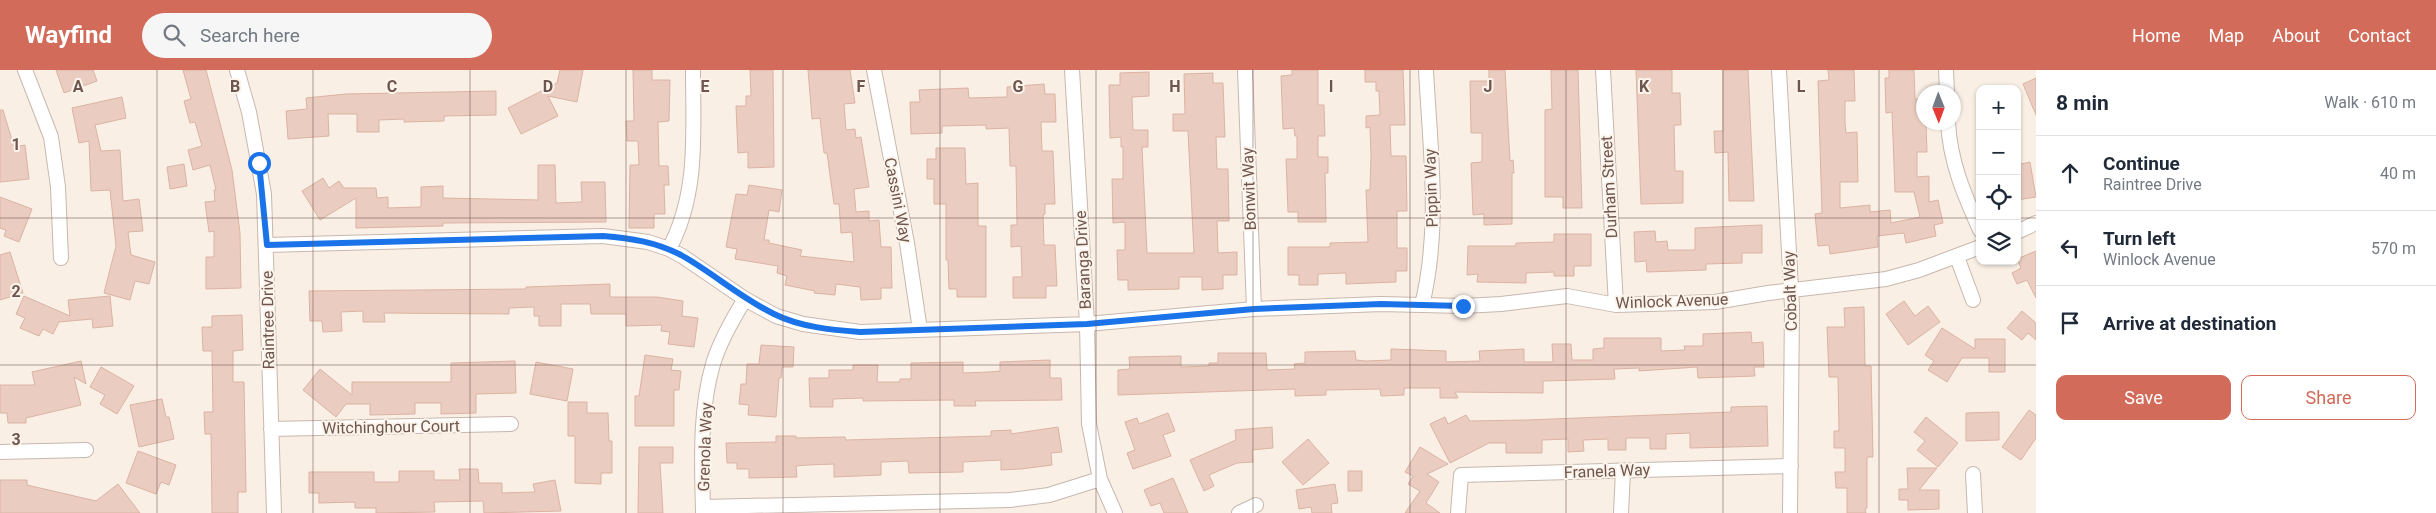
<!DOCTYPE html>
<html lang="en">
<head>
<meta charset="utf-8">
<style>
  :root { --surface:#fff; --page:#f6f6f7; --text:#1f2937; --muted:#747a83; --line:#e0e1e3; --accent:#d26b5a }
  body { margin:0; font-family:Roboto,sans-serif; background:var(--page); color:var(--text) }
  .controls { position:absolute; right:15px; top:15px; display:grid; overflow:hidden; border-radius:10px; box-shadow:0 1px 4px #0004 }
  .controls button { width:45px; height:45px; display:grid; place-items:center; padding:0; border:0; border-bottom:1px solid var(--line); background:var(--surface); color:var(--text); font:25px sans-serif }
  .compass { position:absolute; left:1916px; top:15px; width:45px; height:45px; border-radius:50%; background:var(--surface); box-shadow:0 1px 4px #0004; rotate:179deg }
  .stop { position:absolute; width:15px; height:15px; margin:-11px; border:4px solid #1a73e8; border-radius:50%; background:#fff }
  .stop.end { background:#1a73e8; border-color:#fff; box-shadow:0 1px 5px #0008 }
  .list { margin:0; padding:0; list-style:none }
  h2 { display:flex; justify-content:space-between; align-items:center; height:65px; margin:0; padding:0 20px; font-size:21px }
  h2 small { font-size:16px; font-weight:400; color:var(--muted) }
  .list li { display:grid; grid-template-columns:32px 1fr auto; gap:15px; align-items:center; box-sizing:border-box; height:75px; padding:0 20px; border-top:1px solid var(--line) }
  .list b { display:block; font-size:19px; white-space:nowrap }
  .list p { margin:0; font-size:16px; white-space:nowrap; color:var(--muted) }
  .list em { font-size:16px; font-style:normal; color:var(--muted) }
  .actions { display:flex; gap:10px; padding:15px 20px }
  .actions a { flex:1; padding:11px 0; border:1px solid var(--accent); border-radius:10px; text-align:center; font-size:18px; color:var(--accent) }
  .actions .main { background:var(--accent); color:#fff }
  .icon { flex:none; width:28px; height:28px; fill:none; stroke:currentColor; stroke-width:2; stroke-linecap:round; stroke-linejoin:round }
  .map { position:relative; flex:none; width:2036px; height:443px; overflow:hidden }
  header { display:flex; align-items:center; gap:30px; box-sizing:border-box; height:70px; padding:0 25px; background:var(--accent); color:#fff }
  header strong { font-size:24px }
  nav { display:flex; gap:28px; margin-inline-start:auto; font-size:18px }
  .search { width:350px; height:45px; background:var(--page); display:flex; align-items:center; gap:12px; box-sizing:border-box; padding:0 18px; border-radius:28px; color:var(--muted); font-size:19px }
  main { display:flex }
  aside { flex:1; background:var(--surface) }
  .map>svg:first-child { display:block }
</style>
</head>
<body>
<header>
<strong>Wayfind</strong>
<div class="search"><svg class="icon" aria-label="search" viewBox="0 0 24 24"><circle cx="10" cy="10" r="6"/><path d="M15 15l6 6"/></svg>Search here</div>
<nav><a>Home</a><a>Map</a><a>About</a><a>Contact</a></nav>
</header>
<main>
<div class="map">
<svg width="2036" height="443" viewBox="0 0 2036 443">
  <rect width="100%" height="100%" fill="#f9efe5"/>
  <path fill="#eacdc0" stroke="#dbb3a3" d="M56 0H93L97 11 64 23Z
    M183 0H206L222 61 232 100 240 163 241 218 206 219V187H214V161L209 162 205 132 215 131 214 120H216L210 95 193 100 188 80 202 76 195 52 190 53 184 31 191 29Z
    M560 0H583L577 32 548 26 558 46 521 64 508 38 557 13Z
    M633 0H652V10H670L669 51 658 52 659 96H668L669 115H664L665 144H654V158H629L630 95H639L638 71H627L626 51H634Z
    M750 0H773L774 97 748 98V82L738 83 736 36H746V26H751Z
    M808 0H850L855 33 844 34 846 60 855 59 856 68 861 67 869 117 854 119 856 142 869 141V151L879 150 881 177H891L892 218H881V229L861 230 860 217 836 214 835 225 814 223 815 221 785 215 787 206 777 203 778 196 735 189 737 179 726 177 736 124 747 125 749 115 782 120 779 142 769 140 764 170H769V173L802 180 800 186 854 192 852 162 841 163 839 134H834L827 83H824L820 48 812 49Z
    M1292 0H1318V35H1324L1325 66H1318V87H1328V103H1325L1326 152H1298V142H1288L1286 89H1297V66H1295L1294 58 1283 59 1281 6 1292 5Z
    M1365 0H1403L1405 55H1390L1391 86H1406L1407 141H1397V178H1407V201H1396V212L1346 214V203L1318 204V215H1299V205H1288V177H1330V173L1368 172 1366 120H1370L1371 86 1370 57 1366 58V46L1380 45 1379 21H1376V12H1365Z
    M1489 0H1505L1510 91 1513 90 1514 103H1512V154L1484 155V144L1473 145 1471 93 1482 92V63H1471L1470 11H1489Z
    M1551 0H1578L1582 138H1563V127H1545V40L1552 39Z
    M1636 0H1672V23H1680L1681 55H1674L1675 101H1683V133L1641 134Z
    M1723 0H1748L1754 131H1729L1728 82 1715 83 1714 61H1723Z
    M1828 0H1854L1855 31H1845V52L1846 63 1857 62 1858 112H1840V138L1870 135V142L1890 140 1891 153 1920 147 1914 122H1895L1892 42 1886 43 1885 8H1889V0H1914L1915 29H1924V52H1926L1927 82H1917V107L1929 106V132L1938 130 1943 153 1934 155 1936 166 1906 173 1904 163 1877 166 1878 177 1830 184 1829 175 1818 176 1815 144 1822 143 1818 11 1829 10Z
    M1149 2V26L1132 27 1133 60H1148V77H1142L1147 183H1194L1188 61H1173V44H1185L1184 4 1213 3V13H1223L1225 67H1216L1217 99H1228L1229 151H1217L1218 183 1237 182V205H1223V219L1202 220V207H1179V219L1128 220V210H1118L1117 180H1125V152L1113 153 1112 109H1123V77H1121V67L1110 68 1109 15H1120V3Z
    M2036 8V45L2023 14Z
    M1044 14 1045 24H1055L1056 52H1041L1042 81H1053L1055 134H1045V144L1043 145 1044 175H1055L1057 216H1046V228H1013V207H1022L1021 176 1011 177V155H1017L1016 96H1010L1009 58 986 59V55L942 56V63L911 64 910 32H920L919 20 968 18 969 28 1007 27V17Z
    M496 21V45L444 46V51L404 52V49L379 50V62H357V44H328L329 66 288 69 286 41 307 39 306 28 346 24Z
    M122 27 126 48 95 55 101 81 120 80 123 131 139 129 143 161 128 162 131 185 155 192 149 214 135 211 130 230 104 223 116 176 110 120 91 121 89 71 79 73 72 38Z
    M0 40H3L14 77 25 75 29 109 0 112Z
    M936 78H965L966 114 978 113V156H986V227H957V219H949L948 190H946V134H934V109H927V89H936Z
    M2030 92 2036 127 2017 130V95Z
    M184 94 187 116 170 119 167 97Z
    M538 95H555L556 133 582 132 581 112H605L606 152 443 153V156L356 158V128L320 150 302 121 323 108 329 118 339 111 344 118H376L377 128 388 127V138L421 137V117L443 116V128L538 130Z
    M0 127 32 139 19 172 4 166 6 160 0 158Z
    M1762 155V183H1742V193L1706 194V200L1647 202 1646 191 1635 192 1634 162 1655 161 1656 172 1667 171 1668 180H1695V158Z
    M1554 164H1591V196H1574V206H1554V202L1526 203V213L1477 212 1478 204 1467 205 1468 176H1516V173L1554 172Z
    M2036 181V228L2027 210 2017 214 2012 203 2021 198 2017 189Z
    M10 182 23 223 0 230V185Z
    M610 214V227H657L683 231 682 246 698 248 694 277 668 274 670 262 661 261 662 255 626 256V244H591L590 234H561V256H539V246H534V237L509 238V244L384 243 385 252H363V241L341 242 342 261 323 262 322 251H310L309 221 526 219V217Z
    M24 226 70 246 68 230 110 226 113 256 93 258 92 249 59 252 53 264 43 259 39 266 20 258 25 248 16 244Z
    M1904 231 1915 246 1928 236 1940 252 1908 275 1886 244Z
    M1864 237 1865 296H1871L1873 387H1867V438L1865 439 1866 443H1847V418H1836L1835 402H1845V378H1834V361H1839L1838 307H1829L1827 257H1845L1844 238Z
    M2022 241 2036 253V270L2028 263 2022 270 2007 258Z
    M242 245 243 280 233 281V312H244L246 422H238V443H212L211 364H205L204 342H213L212 281H203L202 257H212V246Z
    M1942 258 1975 279V269H2005V302H1989V288H1962L1947 312 1928 300 1934 291 1925 285Z
    M1751 262 1752 273 1763 272 1764 297H1754L1755 306 1698 308 1697 297 1639 301V298L1614 299 1615 309 1543 311V323L1455 322 1458 328H1440V318H1404V325L1381 326 1380 319 1326 320V325L1295 326V319L1118 325V300L1130 299 1129 287 1181 286V297L1209 296V293H1218V283H1266L1267 300 1295 299 1294 294 1305 293V282L1355 281 1356 290 1366 291 1391 290V279L1446 281V292L1480 291 1479 281 1524 279V292H1553L1552 274H1571L1572 290H1593V279L1604 278V268H1661V281L1685 280 1684 276H1703V264Z
    M761 275 794 277 793 297H782L781 308H779L776 347 748 345 749 335 739 334 741 314H746L747 294H759Z
    M645 285 673 289 671 300 681 301 679 320H674V356H635V326H639Z
    M1050 290V308H1061L1062 330 975 331 976 336H954V330L863 331V328L833 329V337H810L809 308H829V300H853V295H878L877 312H900V309H911V293L963 292V303L989 302 1000 301V292Z
    M81 291 86 314 74 307 81 335 26 348V353H8L7 343H0V315H35L32 302Z
    M515 291 516 323 476 324V343L441 344V333H415V344L370 345V334H346L336 347 303 320 320 299 352 325V312H451V293Z
    M536 292 573 299 567 331 530 324Z
    M101 297 134 316 117 344 100 334 105 325 90 317Z
    M162 329 166 347H169L174 369 139 377 130 335Z
    M568 332H587V343H608L609 371H612V403H601V414L575 413V366H568Z
    M1767 336 1768 376 1690 378V363L1666 364V379H1650V368H1626V380H1608V369L1583 370 1584 381 1568 382V369L1542 370V383H1506V373H1489L1450 393 1430 354 1445 347 1448 354 1466 345 1470 351 1527 350 1731 342V337Z
    M2029 340 2036 345V368L2021 390 2002 377Z
    M1999 342V370L1966 371V343Z
    M1168 343 1175 361 1163 365 1171 386 1133 399 1127 383 1135 380 1125 352 1137 348 1139 354Z
    M1926 347 1958 373 1938 397 1917 380 1925 371 1914 362Z
    M1058 357 1062 382 1051 383 1052 395 1021 399 1001 400V390L963 392V402L909 403 908 391 881 392V405L834 407V394L807 395 796 396 797 407 749 408V399H737V393H727L726 373 776 372V366H796V368L845 367 846 370 991 366V361L1011 360V364Z
    M1272 357 1273 378 1252 380 1253 392 1237 393 1209 405 1214 416 1204 421 1190 390 1236 370 1235 360Z
    M1308 369 1329 393 1303 415 1282 392Z
    M639 377H673V393H660L663 443H638Z
    M1420 377 1448 394 1427 404 1439 412 1426 433 1440 443H1405L1420 421 1408 414 1413 406 1405 402Z
    M138 381 176 395 169 415 161 412 156 424 126 413Z
    M1907 398H1937L1919 420H1939V439L1908 440V430H1899V419H1908Z
    M459 399H478L479 413H502V423L535 422 533 414 555 410 561 441 484 443 483 431 434 432 435 442 376 443V438H355V432L319 433V423H309V402H374V412H399V401H434V410H460Z
    M1348 401H1362V421H1348Z
    M1173 408 1188 443H1164L1160 433 1151 436 1144 420Z
    M0 410H27V415L96 431 118 414 140 443H0Z
    M1335 414 1338 433 1331 434 1332 443H1312L1311 437 1299 439 1296 420Z"/>
  <g fill="none" stroke-linecap="round" stroke-linejoin="round">
    <defs>
      <path id="street" d="M25 0 51 67 58 117 61 188
        M237 0 249 42 264 124 274 443
        M874 0 907 173 920 260
        M1072 0 1087 254 1089 354 1100 409 1115 443
        M1245 0 1254 239
        M1603 0 1616 235
        M1779 0 1792 237 1790 443
        M1946 0 1947 22
        M1948 52C1950 92 1964 124 1980 160
        M2017 162 2036 153
        M267 175 603 166 648 172 669 179 682 186 745 229 776 246 803 254 860 262 1087 254 1254 239 1381 234 1463 236 1501 234 1567 226 1616 235 1715 232 1768 223 1886 209 1919 200 1980 177
        M669 179C699 123 693 62 693 0
        M1957 187 1973 230
        M1422 235C1441 158 1430 78 1426 0
        M271 359 511 354
        M0 382 86 380
        M1973 404 1975 443
        M703 437 1010 430 1049 425 1100 409
        M703 443C702 394 699 342 713 294 720 271 732 250 745 229
        M1239 443 1256 435
        M1458 443 1461 405 1791 396
        M1621 443 1623 401"/>
    </defs>
    <use href="#street" stroke="#c8b7ad" stroke-width="16"/>
    <use href="#street" stroke="#fff" stroke-width="14"/>
  </g>
  <g fill="none" stroke-linecap="round" stroke-linejoin="round">
    <path stroke="#1a73e8" stroke-width="6" d="M259 93 267 175 603 166C630 168 656 172 681 185 713 203 741 228 774 244 800 257 832 260 860 262L1087 254 1254 239 1381 234 1463 236"/>
  </g>
  <path fill="none" stroke="#6e564e" stroke-width="1" stroke-opacity="0.55" d="M157 0V443M313 0V443M470 0V443M626 0V443M783 0V443M940 0V443M1096 0V443M1253 0V443M1410 0V443M1566 0V443M1723 0V443M1879 0V443M0 148H1980M2017 148H2036M0 295H2036"/>
  <g text-anchor="middle" dominant-baseline="central" stroke-width="4" stroke-linejoin="round" paint-order="stroke">
    <g font-size="16" fill="#6e564e" stroke="#fcf4eb">
      <text transform="translate(1609 117) rotate(-93)">Durham Street</text>
      <text transform="translate(1431 118) rotate(-92)">Pippin Way</text>
      <text transform="translate(1249 119) rotate(-92)">Bonwit Way</text>
      <text transform="translate(898 130) rotate(79)">Cassini Way</text>
      <text transform="translate(1083 190) rotate(-93)">Baranga Drive</text>
      <text transform="translate(1790 221) rotate(-92)">Cobalt Way</text>
      <text transform="translate(1672 231) rotate(-2)">Winlock Avenue</text>
      <text transform="translate(268 250) rotate(-91)">Raintree Drive</text>
      <text transform="translate(391 357) rotate(-1)">Witchinghour Court</text>
      <text transform="translate(705 377) rotate(-88)">Grenola Way</text>
      <text transform="translate(1607 401) rotate(-2)">Franela Way</text>
    </g>
  </g>
  <g font-size="16" text-anchor="middle" font-weight="bold" fill="#6e564e" stroke="#fcf4eb" stroke-width="4" stroke-linejoin="round" paint-order="stroke">
    <text x="78" y="22">A</text>
    <text x="235" y="22">B</text>
    <text x="392" y="22">C</text>
    <text x="548" y="22">D</text>
    <text x="705" y="22">E</text>
    <text x="861" y="22">F</text>
    <text x="1018" y="22">G</text>
    <text x="1175" y="22">H</text>
    <text x="1331" y="22">I</text>
    <text x="1488" y="22">J</text>
    <text x="1644" y="22">K</text>
    <text x="1801" y="22">L</text>
    <text x="16" y="80">1</text>
    <text x="16" y="227">2</text>
    <text x="16" y="375">3</text>
  </g>
</svg>
<div class="controls">
<button>+</button>
<button>−</button>
<button><svg class="icon" aria-label="locate" viewBox="0 0 24 24"><circle cx="12" cy="12" r="6"/><path d="M12 2v4M12 18v4M2 12h4M18 12h4"/></svg></button>
<button><svg class="icon" aria-label="layers" viewBox="0 0 24 24"><path d="M12 4l9 5-9 5-9-5zM3 14l9 5 9-5"/></svg></button>
</div>
<svg class="compass" viewBox="-18 -18 36 36"><path d="M0-13l5 13h-10z" fill="#e53935"/><path d="M0 13l5-13h-10z" fill="#747a83"/></svg>
<div class="stop" style="left:259px;top:93px"></div>
<div class="stop end" style="left:1463px;top:236px"></div>
</div>
<aside>
<h2>8 min<small>Walk · 610 m</small></h2>
<ul class="list">
<li><svg class="icon" aria-label="ahead" viewBox="0 0 24 24"><path d="M12 20V5M6 11l6-6 6 6"/></svg><div><b>Continue</b><p>Raintree Drive</p></div><em>40 m</em></li>
<li><svg class="icon" aria-label="left" viewBox="0 0 24 24"><path d="M17 20v-9H6M10 6l-5 5 5 5"/></svg><div><b>Turn left</b><p>Winlock Avenue</p></div><em>570 m</em></li>
<li><svg class="icon" aria-label="arrive" viewBox="0 0 24 24"><path d="M6 21V4h12l-3 4 3 4H6"/></svg><div><b>Arrive at destination</b></div></li>
</ul>
<div class="actions"><a class="main">Save</a><a>Share</a></div>
</aside>
</main>
</body>
</html>
